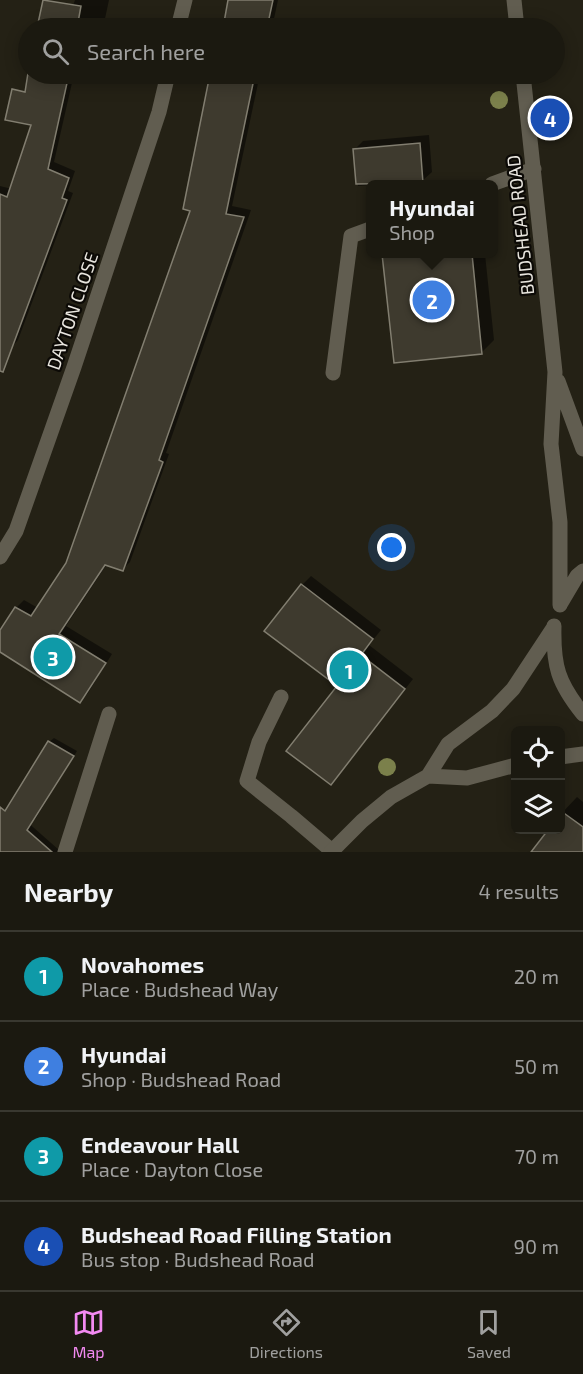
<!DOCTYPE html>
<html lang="en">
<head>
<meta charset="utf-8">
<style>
  :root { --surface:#1b1910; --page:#28261e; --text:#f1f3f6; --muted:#a0a09f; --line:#393830; --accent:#f38af2 }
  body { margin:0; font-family:"Exo 2",sans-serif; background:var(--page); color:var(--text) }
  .controls { position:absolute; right:18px; bottom:18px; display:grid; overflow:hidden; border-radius:9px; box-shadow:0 3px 15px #0003 }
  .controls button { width:54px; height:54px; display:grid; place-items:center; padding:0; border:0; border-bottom:2px solid var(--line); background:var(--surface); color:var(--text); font:30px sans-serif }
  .you { position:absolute; left:392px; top:548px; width:21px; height:21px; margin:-15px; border:4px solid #fff; border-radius:50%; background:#1a73e8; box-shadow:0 0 0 9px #1a73e833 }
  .badge { display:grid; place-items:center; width:39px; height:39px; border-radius:50%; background:var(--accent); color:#fff; font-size:20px; font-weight:700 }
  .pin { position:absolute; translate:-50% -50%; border:3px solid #fff; box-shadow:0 2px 6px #0006 }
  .popup { position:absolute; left:366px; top:180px; width:132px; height:78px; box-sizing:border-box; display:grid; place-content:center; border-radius:9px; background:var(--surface); filter:drop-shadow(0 2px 4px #0005); font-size:20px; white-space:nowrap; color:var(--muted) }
  .popup b { font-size:22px; color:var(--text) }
  .popup::after { content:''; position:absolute; left:50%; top:100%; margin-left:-12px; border:12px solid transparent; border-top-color:var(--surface) }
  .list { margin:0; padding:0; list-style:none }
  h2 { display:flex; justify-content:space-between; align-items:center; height:78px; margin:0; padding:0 24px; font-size:26px }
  h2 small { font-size:20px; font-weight:400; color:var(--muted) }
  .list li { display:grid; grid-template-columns:39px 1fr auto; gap:18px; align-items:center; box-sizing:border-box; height:90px; padding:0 24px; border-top:2px solid var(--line) }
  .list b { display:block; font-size:22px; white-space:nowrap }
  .list p { margin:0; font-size:20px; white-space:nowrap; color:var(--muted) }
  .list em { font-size:20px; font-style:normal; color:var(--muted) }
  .icon { flex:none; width:33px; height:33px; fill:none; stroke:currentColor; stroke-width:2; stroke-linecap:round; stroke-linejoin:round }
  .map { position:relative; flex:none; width:583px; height:852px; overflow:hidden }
  .search { position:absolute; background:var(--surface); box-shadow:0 3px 15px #0003; left:18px; right:18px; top:18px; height:66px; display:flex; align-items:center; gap:15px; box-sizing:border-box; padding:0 21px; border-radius:33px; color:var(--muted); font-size:22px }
  .sheet { height:438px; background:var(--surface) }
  nav { display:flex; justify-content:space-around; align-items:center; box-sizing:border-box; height:84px; border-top:2px solid var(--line); background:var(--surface); font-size:16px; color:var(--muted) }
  nav a { display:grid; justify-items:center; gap:3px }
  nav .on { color:var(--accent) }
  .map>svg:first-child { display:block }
</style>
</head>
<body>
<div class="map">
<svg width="583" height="852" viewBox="0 0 583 852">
  <rect width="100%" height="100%" fill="#242115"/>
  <path fill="#0007" d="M75 0H109L103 28H65Z
    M229 0H278L272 28H224Z
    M50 74H74L54 162 75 171 68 191 73 193 18 340 11 348 0 373V186L12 189Z
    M212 74H260L232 206 251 210 166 453 169 454 130 562 122 570 107 564 66 626 112 654 88 693 80 701 0 650V633L16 608 24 600 38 608 67 563 192 210 184 208Z
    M429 135 432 172 422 181 358 186 354 150 363 141Z
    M384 254H485L494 340 482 352 395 361Z
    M311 576 381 630 369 645 413 679 331 783 339 685 302 585Z
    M54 738 77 751 36 818 31 822 25 820 59 850 57 852H0V829L49 742Z
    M577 797 583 802V852H533L550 830H560V815Z"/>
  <path fill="#3e3a2e" stroke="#827e70" stroke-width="1.5" d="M43 0 81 6 77 28H37Z
    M228 0H273L267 28H223Z
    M28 73 69 74 48 169 69 178 62 198 67 200 3 372 0 371V194L7 197 31 125 5 120 12 89 25 92Z
    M210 74H255L226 214 244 217 159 460 163 462 123 571 105 565 59 634 106 663 80 703 0 652V630L15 607 31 616 66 563 190 211 183 209Z
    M420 143 423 183 356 184 353 149Z
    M382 254H472L482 354 394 363Z
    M301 584 373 639 361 655 405 689 331 785 286 751 337 686 264 631Z
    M48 741 74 756 27 830 52 852H0V807L5 811Z
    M561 811 583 827V852H531L548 830H561Z"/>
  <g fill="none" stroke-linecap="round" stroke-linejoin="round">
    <path stroke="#615d50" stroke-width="15" d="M492 184 534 169
      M333 373 351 236 370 229
      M281 697 259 742 247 781 291 816 332 851
      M65 852 109 714"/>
    <path stroke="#615d50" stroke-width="15" d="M178 28 185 0
      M0 557 16 531 74 367 159 112 168 74"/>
    <path stroke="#615d50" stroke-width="15" d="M514 0 517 28
      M523 74 555 372 551 444 560 522V605
      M558 381 583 449
      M561 603 577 576 583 571
      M554 626C553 666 558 683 583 714
      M560 757 583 754
      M428 776 467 778 516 765
      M331 852 362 821 391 797 428 776 448 744 492 711 513 689 554 627"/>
  </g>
  <g fill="#7b804b">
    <circle cx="499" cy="100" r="9"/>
    <circle cx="387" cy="767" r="9"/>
  </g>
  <g text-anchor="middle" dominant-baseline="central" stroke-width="4.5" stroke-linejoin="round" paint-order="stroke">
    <g font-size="18" fill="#e9e6df" stroke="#0c0a06">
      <text transform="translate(520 225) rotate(-96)">BUDSHEAD ROAD</text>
      <text transform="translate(72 311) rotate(-71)">DAYTON CLOSE</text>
    </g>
  </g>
</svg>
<div class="controls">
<button><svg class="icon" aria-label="locate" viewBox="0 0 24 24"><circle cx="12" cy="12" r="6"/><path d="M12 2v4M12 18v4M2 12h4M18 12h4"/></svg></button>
<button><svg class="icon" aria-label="layers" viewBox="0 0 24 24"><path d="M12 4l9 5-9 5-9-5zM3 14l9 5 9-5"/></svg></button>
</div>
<div class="you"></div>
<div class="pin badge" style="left:349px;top:670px;background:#0f9aa8">1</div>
<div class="pin badge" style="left:432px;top:300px;background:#3f7fe0">2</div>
<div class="popup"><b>Hyundai</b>Shop</div>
<div class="pin badge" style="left:53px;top:657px;background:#0f9aa8">3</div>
<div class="pin badge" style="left:550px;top:118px;background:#1a4fb4">4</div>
<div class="search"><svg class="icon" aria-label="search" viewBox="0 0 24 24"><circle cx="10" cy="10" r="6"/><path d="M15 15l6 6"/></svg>Search here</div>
</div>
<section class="sheet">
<h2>Nearby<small>4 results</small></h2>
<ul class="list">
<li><span class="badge" style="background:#0f9aa8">1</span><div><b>Novahomes</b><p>Place · Budshead Way</p></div><em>20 m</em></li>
<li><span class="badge" style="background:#3f7fe0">2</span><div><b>Hyundai</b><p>Shop · Budshead Road</p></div><em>50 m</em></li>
<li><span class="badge" style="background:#0f9aa8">3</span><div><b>Endeavour Hall</b><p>Place · Dayton Close</p></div><em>70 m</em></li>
<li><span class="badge" style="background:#1a4fb4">4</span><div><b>Budshead Road Filling Station</b><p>Bus stop · Budshead Road</p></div><em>90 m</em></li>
</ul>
</section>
<nav>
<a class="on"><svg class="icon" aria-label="map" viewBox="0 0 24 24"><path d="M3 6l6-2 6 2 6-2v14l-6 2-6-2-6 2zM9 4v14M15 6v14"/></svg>Map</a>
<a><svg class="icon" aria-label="directions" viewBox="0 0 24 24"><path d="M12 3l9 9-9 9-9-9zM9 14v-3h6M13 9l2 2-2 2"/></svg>Directions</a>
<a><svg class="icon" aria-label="saved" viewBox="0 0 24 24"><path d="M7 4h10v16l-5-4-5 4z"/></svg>Saved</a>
</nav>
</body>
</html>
